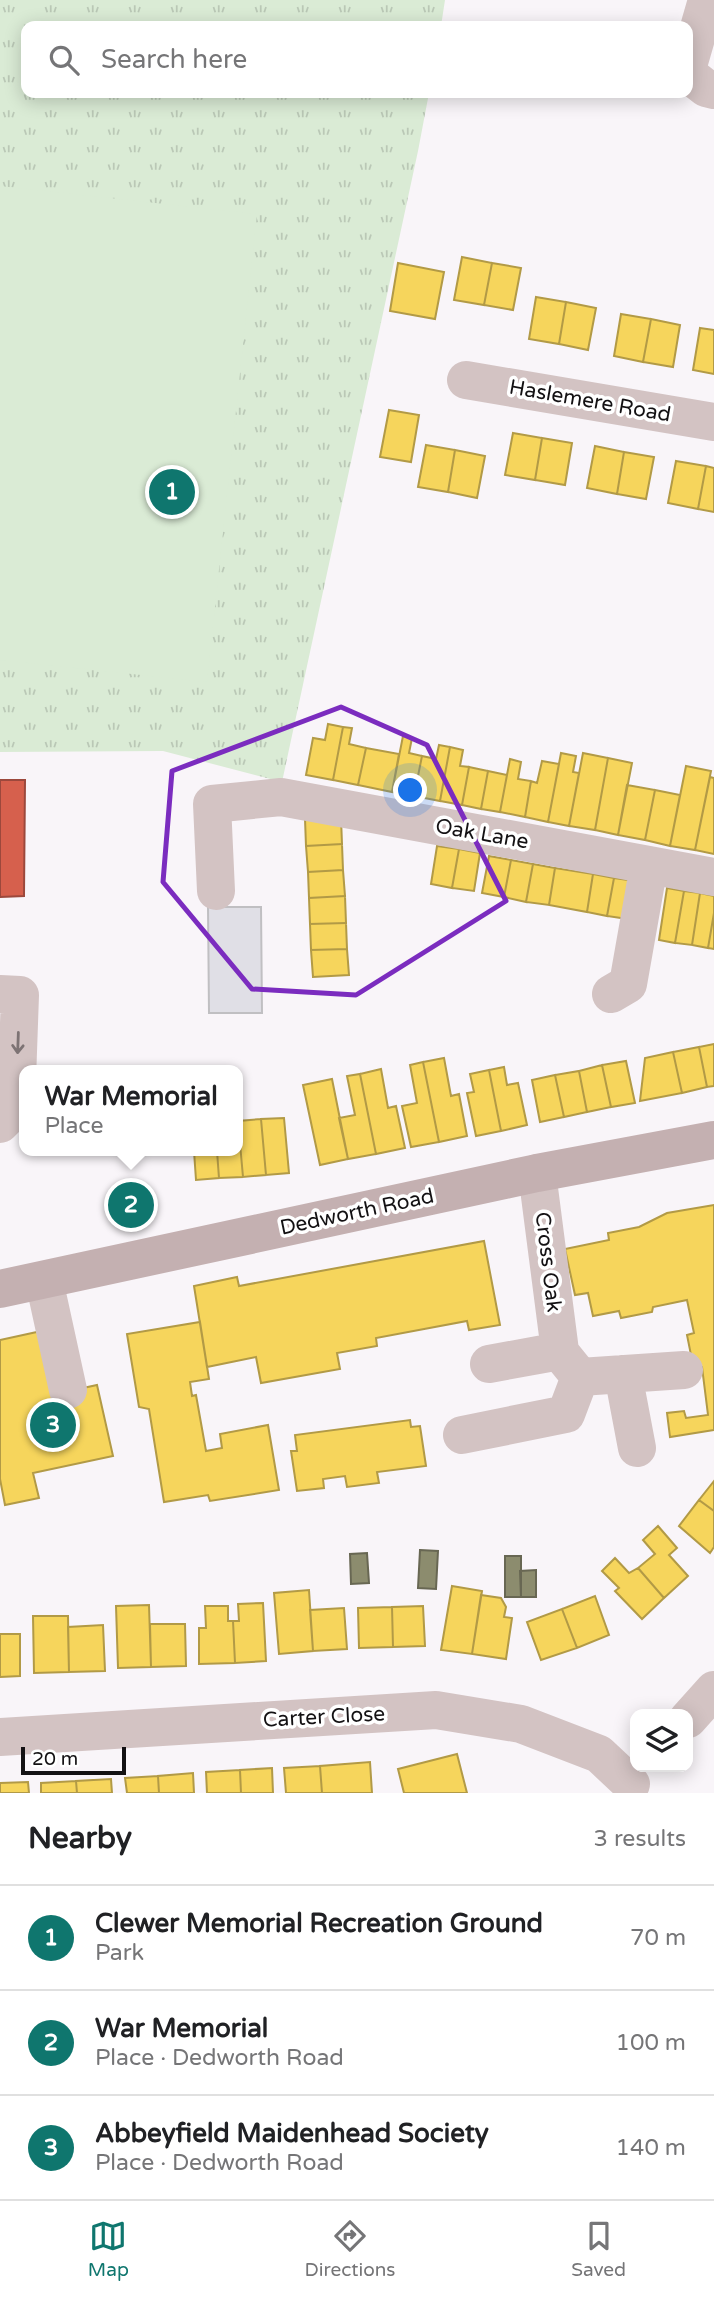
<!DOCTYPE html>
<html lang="en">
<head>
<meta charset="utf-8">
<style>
  :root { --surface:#fff; --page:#f6f6f6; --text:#202124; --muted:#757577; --line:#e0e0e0; --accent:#0f766e }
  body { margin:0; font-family:"Varela Round",sans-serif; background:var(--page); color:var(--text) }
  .controls { position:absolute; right:21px; bottom:21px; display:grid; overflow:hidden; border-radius:14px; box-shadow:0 4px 18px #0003 }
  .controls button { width:63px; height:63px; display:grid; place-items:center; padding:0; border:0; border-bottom:2px solid var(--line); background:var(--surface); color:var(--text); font:35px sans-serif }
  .scale { position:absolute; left:21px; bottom:18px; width:105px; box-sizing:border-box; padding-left:7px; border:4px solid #131113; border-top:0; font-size:19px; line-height:24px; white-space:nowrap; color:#131113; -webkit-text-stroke:5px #fff; paint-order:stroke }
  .you { position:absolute; left:411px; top:791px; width:24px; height:24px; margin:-18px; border:5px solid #fff; border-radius:50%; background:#1a73e8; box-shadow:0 0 0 10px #1a73e833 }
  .badge { display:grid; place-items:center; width:46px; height:46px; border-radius:50%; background:var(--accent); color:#fff; font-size:23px; font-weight:700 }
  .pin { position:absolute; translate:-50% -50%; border:4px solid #fff; box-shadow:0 2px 7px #0006 }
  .popup { position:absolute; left:19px; top:1065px; width:224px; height:91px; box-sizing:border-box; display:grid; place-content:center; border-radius:14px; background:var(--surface); filter:drop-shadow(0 2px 5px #0005); font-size:23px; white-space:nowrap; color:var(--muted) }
  .popup b { font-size:26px; color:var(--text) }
  .popup::after { content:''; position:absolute; left:50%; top:100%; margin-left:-14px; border:14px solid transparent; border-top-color:var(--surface) }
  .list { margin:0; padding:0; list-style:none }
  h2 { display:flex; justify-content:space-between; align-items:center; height:91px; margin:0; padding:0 28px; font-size:30px }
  h2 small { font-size:23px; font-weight:400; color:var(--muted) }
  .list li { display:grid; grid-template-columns:46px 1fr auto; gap:21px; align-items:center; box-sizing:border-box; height:105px; padding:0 28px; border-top:2px solid var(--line) }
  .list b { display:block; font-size:26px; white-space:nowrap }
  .list p { margin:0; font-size:23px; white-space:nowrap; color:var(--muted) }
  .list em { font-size:23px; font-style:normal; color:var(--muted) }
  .icon { flex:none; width:38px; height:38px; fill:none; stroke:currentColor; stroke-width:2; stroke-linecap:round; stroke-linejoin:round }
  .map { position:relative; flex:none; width:714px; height:1793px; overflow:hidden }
  .search { position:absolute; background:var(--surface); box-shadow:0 4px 18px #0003; left:21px; right:21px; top:21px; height:77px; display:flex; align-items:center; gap:18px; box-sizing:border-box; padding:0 24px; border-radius:14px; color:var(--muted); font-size:26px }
  .sheet { height:406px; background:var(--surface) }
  nav { display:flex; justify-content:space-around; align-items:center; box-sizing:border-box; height:98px; border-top:2px solid var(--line); background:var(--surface); font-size:19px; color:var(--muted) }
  nav a { display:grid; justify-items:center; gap:4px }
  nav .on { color:var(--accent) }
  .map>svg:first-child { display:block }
</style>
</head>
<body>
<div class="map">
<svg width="714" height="1793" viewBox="0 0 714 1793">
  <defs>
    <pattern id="grass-tufts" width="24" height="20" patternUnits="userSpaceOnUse" patternTransform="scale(1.75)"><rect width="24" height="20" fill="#daebd5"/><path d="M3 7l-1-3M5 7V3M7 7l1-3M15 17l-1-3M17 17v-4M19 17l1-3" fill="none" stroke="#bac8b6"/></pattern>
  </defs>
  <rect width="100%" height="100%" fill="#f9f5f9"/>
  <path fill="url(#grass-tufts)" d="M0 0H445L441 26H26V93H429L418 151 282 782 163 751 0 752Z"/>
  <path fill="#daebd5" d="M0 186 257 214 207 682 0 660Z"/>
  <path fill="#f6d55c" stroke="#b29a46" stroke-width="2" d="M462 257 492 263 484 305 454 300Z
    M398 263 444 272 435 319 390 311Z
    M492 263 521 268 513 310 484 305Z
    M536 297 566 302 559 344 529 339Z
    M566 302 596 308 588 350 559 344Z
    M621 314 651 319 643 362 614 356Z
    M651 319 680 325 673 367 643 362Z
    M700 328 714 330V374L693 370Z
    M389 410 419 415 411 462 380 457Z
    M513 433 542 438 535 480 505 475Z
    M542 438 572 443 565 485 535 480Z
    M426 445 455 450 448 492 418 487Z
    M595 446 624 452 617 494 587 488Z
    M455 450 485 456 477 498 448 492Z
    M624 452 654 457 646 499 617 494Z
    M676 461 706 466 698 509 668 503Z
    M706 466 714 468V512L698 509Z
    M328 724 343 727 333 780 306 775 313 738 325 740Z
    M343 727 352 728 349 744 366 748 358 785 333 780Z
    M403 736 412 738 409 753 422 756 414 796 392 792Z
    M439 745 450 747 440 801 414 796 422 756 436 759Z
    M450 747 463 750 460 766 469 767 462 805 440 801Z
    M366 748 399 754 392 792 358 785Z
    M561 753 576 756 573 772 579 773 569 826 548 822Z
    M583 753 608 758 595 830 569 826Z
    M608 758 632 763 618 835 595 830Z
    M510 759 521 762 518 779 531 781 525 817 500 812Z
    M542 761 559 764 548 822 525 817 531 781 537 783Z
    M686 766 711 771 695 850 670 846Z
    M469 767 488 771 481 809 462 805Z
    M488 771 507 775 500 812 481 809Z
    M710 777 714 778V854L695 850Z
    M627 785 655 790 645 840 618 835Z
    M655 790 680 795 670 846 645 840Z
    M341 818 342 844 306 846 305 819Z
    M342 844 343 870 308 872 306 846Z
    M437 846 459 849 452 888 431 884Z
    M459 849 480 853 474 891 452 888Z
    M489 856 511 860 504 897 482 893Z
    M511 860 533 864 526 902 504 897Z
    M533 864 555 868 549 905 526 902Z
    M555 868 593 874 587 912 549 905Z
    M343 870 345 896 309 898 308 872Z
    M593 874 614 878 607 916 587 912Z
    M614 878 635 881 628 919 607 916Z
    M667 888 684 891 675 943 659 940Z
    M684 891 700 893 692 945 675 943Z
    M700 893 714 896V913L708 948 692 945Z
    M345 896 346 923 310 924 309 898Z
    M714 913V949L708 948Z
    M346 923 347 949 311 950 310 924Z
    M347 949 349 975 313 977 311 950Z
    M714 1044V1086L707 1087 699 1047Z
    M699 1047 707 1087 682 1093 673 1052Z
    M673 1052 682 1093 640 1101 645 1058Z
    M444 1058 451 1096 459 1094 467 1136 439 1142 423 1062Z
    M626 1061 635 1103 611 1107 602 1065Z
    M423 1062 439 1142 411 1147 402 1106 417 1103 410 1065Z
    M602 1065 611 1107 587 1112 579 1071Z
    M504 1067 507 1085 518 1083 527 1125 501 1131 489 1070Z
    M381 1069 388 1108 396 1106 405 1148 376 1154 360 1074Z
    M489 1070 501 1131 476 1136 467 1093 474 1092 470 1074Z
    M579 1071 587 1112 564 1117 555 1075Z
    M360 1074 376 1154 348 1159 339 1118 355 1115 347 1076Z
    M555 1075 564 1117 540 1122 532 1080Z
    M332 1079 348 1159 320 1165 303 1085Z
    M284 1118 289 1173 266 1175 261 1119Z
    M261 1119 266 1175 243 1177 238 1121Z
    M238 1121 243 1177 219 1178 217 1151H238Z
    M194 1151H217L219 1178 196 1180Z
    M714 1205V1430L670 1437 667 1413 684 1411 686 1418 708 1415 702 1367 693 1365 687 1335 694 1333 687 1300 653 1307 652 1312 621 1318 619 1311 593 1316 588 1293 575 1295 565 1249 609 1240 608 1233 639 1227 667 1213Z
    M484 1241 500 1325 469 1330 467 1321 376 1338 377 1346 337 1353 340 1369 261 1383 256 1357 207 1367 194 1286 237 1277 239 1286Z
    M200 1322 209 1379 190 1382 192 1396 196 1395 206 1451 222 1448 220 1434 268 1425 279 1490 210 1501 208 1495 164 1502 149 1409 139 1407 127 1334Z
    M46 1330 60 1393 97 1385 113 1456 33 1473 39 1498 5 1505 0 1479V1340Z
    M410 1420 411 1427 420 1426 426 1466 377 1472 379 1483 347 1487 345 1476 323 1479 324 1488 297 1491 291 1451H297L295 1435Z
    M714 1481V1511L699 1500Z
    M699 1500 714 1511V1547L710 1553 679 1526Z
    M658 1526 677 1548 669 1555 688 1576 664 1598 638 1568 655 1554 643 1540Z
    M615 1558 629 1573 638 1568 664 1598 642 1619 615 1591 619 1588 602 1571Z
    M452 1586 482 1591 472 1654 441 1650Z
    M309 1590 313 1651 279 1654 274 1593Z
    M481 1595 501 1598 506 1607 504 1617 512 1618 506 1659 472 1654Z
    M595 1596 609 1635 577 1648 562 1609Z
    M263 1603 266 1661 235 1663 233 1621H239L238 1604Z
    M149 1605 151 1667 118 1668 116 1606Z
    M205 1606H228V1621H233L235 1663 199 1664V1628H206Z
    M423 1606 425 1646 393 1647 392 1607Z
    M392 1607 393 1647 359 1648 358 1608Z
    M344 1608 347 1649 313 1651 310 1610Z
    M562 1609 577 1648 541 1660 527 1622Z
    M33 1616H68L69 1672 34 1673Z
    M150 1624H185L186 1666 151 1667Z
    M103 1625 105 1671 69 1672 68 1627Z
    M0 1634H20V1676L0 1677Z
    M457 1754 467 1793H404L398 1769Z
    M370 1762 372 1793H322L320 1766Z
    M320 1766 322 1793H286L284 1768Z
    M272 1768 273 1793H241L240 1770Z
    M240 1770 241 1793H207L206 1772Z
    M193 1773 194 1793H159L158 1776Z
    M158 1776 159 1793H127L125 1778Z
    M111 1779 112 1793H77L76 1781Z
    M76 1781 77 1793H41V1783Z
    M28 1782 29 1793H0V1783Z"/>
  <path fill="#d6604d" stroke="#9c483c" stroke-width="2" d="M0 780H25L24 896 0 897Z"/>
  <path fill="#8c8c6e" stroke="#686753" stroke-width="2" d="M420 1550 438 1551 436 1589 418 1588Z
    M367 1553 369 1583 351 1584 350 1554Z
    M505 1556H521V1597H505Z
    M536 1570V1597H521L520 1571Z"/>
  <path fill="#e0dfe6" stroke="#c0bfc2" stroke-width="2" d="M208 907H261L262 1013H209Z"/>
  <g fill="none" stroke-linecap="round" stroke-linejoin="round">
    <path stroke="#d3c3c3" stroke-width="38" d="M688 66 707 0
      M688 74 706 88 714 90
      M466 380 714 422
      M216 891 212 804 281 797 714 877
      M0 994 20 995 16 1108 0 1124
      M611 994 628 984 649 865
      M537 1173 560 1351
      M44 1280 68 1390
      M563 1356 580 1377 684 1370
      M489 1364 560 1351
      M623 1374 637 1448
      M462 1435 566 1414 580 1377
      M688 1719 714 1690
      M0 1737 436 1710 521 1724 599 1754 631 1784"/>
    <path stroke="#c4b0b1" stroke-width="38" d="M0 1289 537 1173 714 1140"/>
  </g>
  <defs><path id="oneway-shaft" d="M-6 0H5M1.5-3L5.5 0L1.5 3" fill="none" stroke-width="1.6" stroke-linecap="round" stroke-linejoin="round" transform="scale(1.75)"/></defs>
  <use stroke="#7d7374" href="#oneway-shaft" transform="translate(18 1043) rotate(92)"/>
  <path fill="none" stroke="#7b2cbf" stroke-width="5" stroke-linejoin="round" d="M341 707 427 745 506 901 356 995 252 989 163 882 172 771Z"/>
  <g text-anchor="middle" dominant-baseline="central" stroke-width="7" stroke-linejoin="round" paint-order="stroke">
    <g font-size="21" fill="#131113" stroke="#fff">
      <text transform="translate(590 401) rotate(10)">Haslemere Road</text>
      <text transform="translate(482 834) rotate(10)">Oak Lane</text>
      <text transform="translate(357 1212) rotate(-12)">Dedworth Road</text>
      <text transform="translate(548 1262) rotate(83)">Cross Oak</text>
      <text transform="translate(324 1717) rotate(-3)">Carter Close</text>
    </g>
  </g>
</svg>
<div class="controls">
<button><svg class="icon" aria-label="layers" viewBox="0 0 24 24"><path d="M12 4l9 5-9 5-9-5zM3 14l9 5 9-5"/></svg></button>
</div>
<div class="scale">20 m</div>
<div class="you"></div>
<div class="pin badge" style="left:172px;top:492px">1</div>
<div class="pin badge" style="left:131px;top:1205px">2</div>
<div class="popup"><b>War Memorial</b>Place</div>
<div class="pin badge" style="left:53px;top:1425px">3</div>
<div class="search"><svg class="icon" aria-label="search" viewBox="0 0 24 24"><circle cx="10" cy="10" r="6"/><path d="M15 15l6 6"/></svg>Search here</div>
</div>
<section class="sheet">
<h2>Nearby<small>3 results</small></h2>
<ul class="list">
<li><span class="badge">1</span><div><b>Clewer Memorial Recreation Ground</b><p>Park</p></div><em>70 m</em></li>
<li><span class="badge">2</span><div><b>War Memorial</b><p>Place · Dedworth Road</p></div><em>100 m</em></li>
<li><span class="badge">3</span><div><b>Abbeyfield Maidenhead Society</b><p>Place · Dedworth Road</p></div><em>140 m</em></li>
</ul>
</section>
<nav>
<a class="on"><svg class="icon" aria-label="map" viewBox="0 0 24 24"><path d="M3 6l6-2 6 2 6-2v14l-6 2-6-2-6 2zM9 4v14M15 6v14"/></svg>Map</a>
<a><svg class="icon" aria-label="directions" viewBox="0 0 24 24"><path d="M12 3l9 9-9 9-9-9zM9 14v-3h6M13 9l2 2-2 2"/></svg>Directions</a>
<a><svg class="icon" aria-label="saved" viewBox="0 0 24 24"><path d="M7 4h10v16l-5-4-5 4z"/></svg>Saved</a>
</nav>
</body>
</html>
